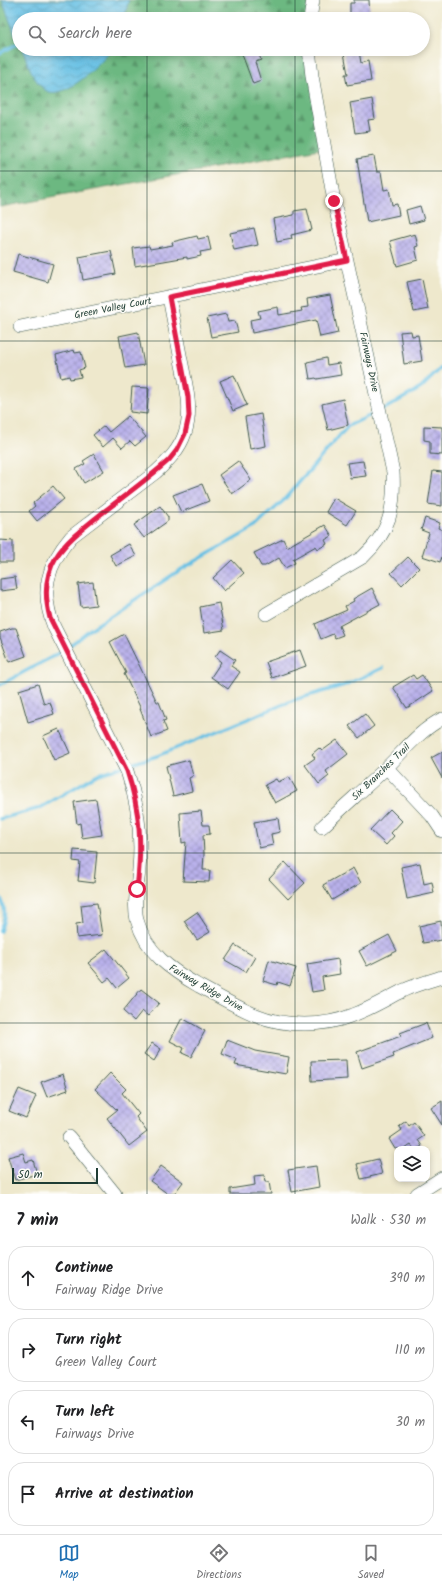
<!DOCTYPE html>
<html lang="en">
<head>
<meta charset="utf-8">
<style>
  :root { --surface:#fff; --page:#f6f6f6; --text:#202124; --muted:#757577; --line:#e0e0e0; --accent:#1f6fb2 }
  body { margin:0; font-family:Kalam,sans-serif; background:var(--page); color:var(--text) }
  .controls { position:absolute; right:12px; bottom:12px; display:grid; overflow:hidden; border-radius:8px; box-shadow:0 2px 6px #0003 }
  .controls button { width:36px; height:36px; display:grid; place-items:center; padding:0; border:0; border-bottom:1px solid var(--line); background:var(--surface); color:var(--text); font:20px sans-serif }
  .scale { position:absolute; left:12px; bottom:10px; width:86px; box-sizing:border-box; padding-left:4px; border:2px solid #1f3d34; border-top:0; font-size:11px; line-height:14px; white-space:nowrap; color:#1f3d34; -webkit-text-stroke:3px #fdfcf7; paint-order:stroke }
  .stop { position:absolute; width:12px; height:12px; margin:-9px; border:3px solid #e11d48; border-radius:50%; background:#fff }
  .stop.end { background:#e11d48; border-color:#fff; box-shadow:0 1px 4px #0008 }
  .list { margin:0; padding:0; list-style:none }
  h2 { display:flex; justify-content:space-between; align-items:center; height:52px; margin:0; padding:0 16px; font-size:17px }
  h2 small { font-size:13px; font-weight:400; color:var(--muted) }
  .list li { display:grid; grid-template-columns:26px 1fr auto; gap:12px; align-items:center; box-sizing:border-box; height:64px; margin:0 8px 8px; padding:0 8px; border:1px solid var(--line); border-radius:16px }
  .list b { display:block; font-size:15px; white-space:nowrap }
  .list p { margin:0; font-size:13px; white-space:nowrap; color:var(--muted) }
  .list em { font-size:13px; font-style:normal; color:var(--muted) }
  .icon { flex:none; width:22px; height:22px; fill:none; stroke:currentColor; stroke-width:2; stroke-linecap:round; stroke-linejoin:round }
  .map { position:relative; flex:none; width:442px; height:1194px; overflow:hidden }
  .search { position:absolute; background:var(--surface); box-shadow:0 2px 6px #0003; left:12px; right:12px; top:12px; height:44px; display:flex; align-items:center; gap:10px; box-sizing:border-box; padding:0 14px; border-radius:22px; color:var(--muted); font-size:15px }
  .sheet { height:340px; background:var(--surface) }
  nav { display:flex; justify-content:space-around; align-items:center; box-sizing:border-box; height:56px; border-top:1px solid var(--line); background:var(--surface); font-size:11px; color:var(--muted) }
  nav a { display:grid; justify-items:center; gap:2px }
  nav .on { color:var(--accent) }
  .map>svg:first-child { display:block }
</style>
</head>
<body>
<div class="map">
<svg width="442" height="1194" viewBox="0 0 442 1194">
  <defs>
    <pattern id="forest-firs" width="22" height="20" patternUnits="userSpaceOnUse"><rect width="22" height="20" fill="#6cb881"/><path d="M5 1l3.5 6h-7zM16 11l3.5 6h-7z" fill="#58976a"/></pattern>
    <pattern id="water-waves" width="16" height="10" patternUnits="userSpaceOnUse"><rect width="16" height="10" fill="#66c0e4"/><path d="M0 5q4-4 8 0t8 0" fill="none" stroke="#539dba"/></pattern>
    <pattern id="building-cross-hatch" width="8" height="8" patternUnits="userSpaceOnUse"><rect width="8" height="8" fill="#b9b1eb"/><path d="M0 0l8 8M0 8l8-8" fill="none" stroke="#9691bf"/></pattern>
  </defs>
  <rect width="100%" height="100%" fill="#fdfcf7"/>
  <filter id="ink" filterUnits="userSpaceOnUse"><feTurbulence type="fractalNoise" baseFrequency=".025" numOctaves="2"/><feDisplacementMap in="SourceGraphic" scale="8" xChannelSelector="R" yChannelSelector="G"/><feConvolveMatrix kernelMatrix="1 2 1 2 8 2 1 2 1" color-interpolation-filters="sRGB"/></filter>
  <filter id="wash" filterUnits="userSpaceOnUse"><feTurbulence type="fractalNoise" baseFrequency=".012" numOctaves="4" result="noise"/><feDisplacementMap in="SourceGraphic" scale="16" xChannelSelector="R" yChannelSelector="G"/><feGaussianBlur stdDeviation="0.9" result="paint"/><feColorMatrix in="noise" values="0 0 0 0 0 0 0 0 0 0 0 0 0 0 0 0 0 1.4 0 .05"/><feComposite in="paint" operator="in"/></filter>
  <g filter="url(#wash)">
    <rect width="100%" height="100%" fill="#eee8cc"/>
    <path fill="url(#forest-firs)" stroke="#467a5a" d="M0 0H309V19H19V49H309L324 148 0 207Z"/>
    <path fill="url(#water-waves)" stroke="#427e8c" d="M2 0H129L124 19H19V40L14 32Z
      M23 49H112C102 63 63 103 45 90 34 82 26 61 23 49Z"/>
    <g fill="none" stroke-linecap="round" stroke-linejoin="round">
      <path stroke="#66c0e4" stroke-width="3.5" d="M0 53 19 43
        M0 685 63 651 89 630 180 570 254 528 283 501 348 426 386 408 421 388 442 367
        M0 819 40 808 98 774 157 756 294 700 345 685 383 668
        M0 897C7 909 5 918 0 931"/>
    </g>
    <g id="blocks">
      <path fill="url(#building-cross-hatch)" d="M354 0H369L370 19H350V3H354Z
        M240 49H257L261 60 255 62 261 81 253 84Z
        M359 51 361 63 368 61 371 81 347 85 345 74H348L344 53Z
        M372 99 375 119 368 120 370 131 355 133 350 103Z
        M374 156 377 172H381L384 190 389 189 392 205 397 204 399 215 367 222 357 159Z
        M420 206 424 220 409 224 406 210Z
        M307 209 312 230 291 235 292 239 277 242 273 219 294 215V211Z
        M254 228 258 245 234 250 230 233Z
        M415 234 418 246 415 247 418 260 397 266 390 241Z
        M197 236 198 239 208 237 211 250 200 252 201 256 187 259V257L135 266 133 248 149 246 150 249 173 245 172 242Z
        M111 251 116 274 83 280 79 257Z
        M18 254 53 264 48 282 13 272Z
        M422 279 428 309 414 312 407 282Z
        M330 295 338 333 320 337 316 320 252 333 250 320 260 318 258 311 278 307 279 315 302 311 301 308 308 307 307 299Z
        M226 314 228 322 235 321 238 332 211 337 207 318Z
        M411 331 412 336 418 335 422 361 404 364 400 332Z
        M138 332 144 365 125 368 119 336Z
        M74 350 75 353 81 352 85 368 79 370 81 377 70 379 69 376 61 378 56 355Z
        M326 358 327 365 339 363 341 375 317 379 316 378 310 379 307 362Z
        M234 375 247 405 233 411 220 381Z
        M132 387 149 388 147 414 130 412Z
        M343 399 348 425 328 430 322 404Z
        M261 414 266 446 250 449 245 417Z
        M128 416 146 437 135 446 130 441 122 448 113 438 103 447 93 435 104 426 109 432Z
        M424 426 442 427V455L430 454V441L424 440Z
        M94 454 104 471 84 483 76 469 85 464 83 461Z
        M238 461 251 480 232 494 219 475Z
        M363 461 366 476 350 478 347 463Z
        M433 471 442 472V506L428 504Z
        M202 484 209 501 181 512 173 495Z
        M53 486 64 499 37 521 29 511 35 506 33 503Z
        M334 498 356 511 347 525 326 512Z
        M160 506 168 517V521L144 538 134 525Z
        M425 518 440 523 438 528 442 530V557L440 562 422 556 429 533 421 530Z
        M325 525 332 536 325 540 327 544 318 549 316 546 293 559 295 563 285 568 279 558 265 566H261L254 553 283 539 287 547Z
        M0 540 13 541V562H0Z
        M129 544 136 556 116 566 110 555Z
        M408 557 419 568 402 585 391 573Z
        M232 560 244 573 224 591 213 578Z
        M15 577 17 589 0 591V579Z
        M93 582 96 605 81 607 78 584Z
        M372 588 380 604 339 626 343 635 335 638 333 634 321 639 315 624 347 610 345 606 354 601 353 599Z
        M219 603 224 630 204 633 200 607Z
        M12 628H16L26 656 9 662 0 637V632Z
        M124 634 157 702H159L166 720 163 721 167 731 151 737 140 709H141L124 674 126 673 110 642Z
        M220 650 235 660 231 666 240 672 228 689 211 677 221 662 215 657Z
        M300 650 306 666 272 678 266 662Z
        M413 675 416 679 422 675 433 691 407 708 393 687Z
        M38 684 44 704 50 702 54 714 28 722 19 690Z
        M365 714 374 726 359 738 349 726Z
        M59 729 70 753 54 760 43 736Z
        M337 740 348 754 326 771 329 776 319 784 305 765 315 758 312 754 319 748 322 751Z
        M442 752V778L431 758Z
        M189 760 193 776 189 778 192 791 173 796 166 766Z
        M289 777 297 791 275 803 265 785 276 779 278 782Z
        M96 799 102 835 82 838 80 823 77 824 74 802Z
        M390 809 402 821 391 833 394 836 386 845 370 830Z
        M201 811 203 825H209L210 834 203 835 204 854 203 870H210L209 882 183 881 186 842 182 843 180 813Z
        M278 818 280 832 271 834 273 845 259 848 254 822Z
        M74 850 97 852 94 883 78 881 80 862 73 861Z
        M285 862 305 883 288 899 269 879Z
        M420 863 424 884 432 882 434 893 407 899 401 867Z
        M353 868 361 883 332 900 323 885Z
        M97 903 102 935 77 938 76 924 83 923 81 905Z
        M197 912 210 932 197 940 184 921Z
        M441 921 442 940 423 943 419 926Z
        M389 935 397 951 367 966 359 951Z
        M235 945 255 957 246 972 225 960Z
        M106 949 129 978 117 988 109 978 104 982 88 963Z
        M338 959 340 974 322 977 324 990 312 992 307 964Z
        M269 960 296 968 290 986 278 982 277 985 263 981Z
        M141 989 159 1003 148 1016 142 1011 134 1021 123 1011Z
        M182 1018 205 1031 191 1057 182 1053 184 1048 170 1041Z
        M426 1023 432 1038 393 1054 394 1057 362 1068 357 1052 401 1036 400 1033Z
        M227 1040 255 1051 289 1057 286 1074 235 1065 237 1060 222 1054Z
        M152 1043 161 1049 154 1061 144 1054Z
        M346 1060 347 1079 312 1081 311 1061Z
        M110 1073 126 1089 122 1093 139 1114 136 1117 147 1132 129 1146 107 1118 117 1110 95 1089Z
        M63 1074 68 1090 47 1097 41 1082Z
        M19 1089 36 1096 26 1118 9 1111Z
        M442 1101V1125L431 1108Z
        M406 1121 409 1126 414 1122 424 1136 418 1140 422 1146 417 1149H414L411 1145 405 1149H395L389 1139 402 1130 399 1126Z
        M23 1153 26 1162 33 1160 37 1174 15 1180 8 1157Z
        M378 1159 382 1174 361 1179 357 1164Z
        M161 1166 183 1182 174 1194H168L150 1181Z
        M316 1166 319 1187 292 1192 288 1170Z
        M264 1175 265 1182H269L271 1194H230V1189L255 1185 254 1176Z"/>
    </g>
  </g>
  <g filter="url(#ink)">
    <use href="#blocks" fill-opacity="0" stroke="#3e574b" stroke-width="1"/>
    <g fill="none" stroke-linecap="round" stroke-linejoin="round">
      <defs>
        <path id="minor" d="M310 19 313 0
          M169 297C173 318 177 339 181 360 186 385 193 409 185 433 180 449 168 461 156 472L71 537C47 565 40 592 54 627L127 771C138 803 142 835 139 869 138 886 133 903 137 920 146 953 171 970 199 986 218 996 236 1007 256 1015 285 1027 324 1027 353 1015 370 1009 386 999 402 991 415 985 429 981 442 977
          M20 327 347 260
          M266 614 363 557C390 532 395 508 393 472L334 201 312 76 309 49
          M387 768 432 816 442 831
          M322 827C343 807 365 788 386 768 404 751 420 730 442 719
          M69 1137 115 1194
          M417 1194 442 1178"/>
      </defs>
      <use href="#minor" stroke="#3e574b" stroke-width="14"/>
      <use href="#minor" stroke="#fff" stroke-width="13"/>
    </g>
  </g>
  <g fill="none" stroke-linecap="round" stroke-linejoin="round" filter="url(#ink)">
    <path stroke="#e11d48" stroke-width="5" d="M137 889C142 846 141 813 127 771L50 618C35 562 67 541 106 510 127 494 149 478 169 460L177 450 185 434 189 416 188 397 169 297 347 260 334 201"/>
  </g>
  <path fill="none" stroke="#1f3d34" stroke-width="1" stroke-opacity="0.55" d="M147 0V19M295 0V19M147 49V1194M295 49V1194M0 171H442M0 341H442M0 512H442M0 682H442M0 853H442M0 1023H442"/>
  <g text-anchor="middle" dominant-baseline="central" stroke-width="3" stroke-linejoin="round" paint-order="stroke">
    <g font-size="10" fill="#1f3d34" stroke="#fdfcf7">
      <text transform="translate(113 308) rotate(-11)">Green Valley Court</text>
      <text transform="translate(369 362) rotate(78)">Fairways Drive</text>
      <text transform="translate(381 772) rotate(-44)">Six Branches Trail</text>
      <text transform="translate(206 988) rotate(30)">Fairway Ridge Drive</text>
    </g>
  </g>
</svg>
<div class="controls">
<button><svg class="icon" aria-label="layers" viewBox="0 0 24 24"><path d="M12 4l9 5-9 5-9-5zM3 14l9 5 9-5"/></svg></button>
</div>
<div class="scale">50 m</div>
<div class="stop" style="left:137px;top:889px"></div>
<div class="stop end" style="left:334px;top:201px"></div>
<div class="search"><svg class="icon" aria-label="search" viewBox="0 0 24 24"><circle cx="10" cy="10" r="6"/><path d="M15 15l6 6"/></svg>Search here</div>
</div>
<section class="sheet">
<h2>7 min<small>Walk · 530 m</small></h2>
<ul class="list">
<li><svg class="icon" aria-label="ahead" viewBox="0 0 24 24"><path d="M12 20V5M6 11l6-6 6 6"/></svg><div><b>Continue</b><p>Fairway Ridge Drive</p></div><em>390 m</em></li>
<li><svg class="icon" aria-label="right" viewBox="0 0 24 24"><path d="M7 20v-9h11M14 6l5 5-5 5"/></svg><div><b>Turn right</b><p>Green Valley Court</p></div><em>110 m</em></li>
<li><svg class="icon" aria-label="left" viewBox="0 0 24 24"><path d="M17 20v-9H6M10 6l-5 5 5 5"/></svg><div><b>Turn left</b><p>Fairways Drive</p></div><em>30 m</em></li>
<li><svg class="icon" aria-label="arrive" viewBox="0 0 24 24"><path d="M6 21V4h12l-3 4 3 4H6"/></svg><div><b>Arrive at destination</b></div></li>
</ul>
</section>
<nav>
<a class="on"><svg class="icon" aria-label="map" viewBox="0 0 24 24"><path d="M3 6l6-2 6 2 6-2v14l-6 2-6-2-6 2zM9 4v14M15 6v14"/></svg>Map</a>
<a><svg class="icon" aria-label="directions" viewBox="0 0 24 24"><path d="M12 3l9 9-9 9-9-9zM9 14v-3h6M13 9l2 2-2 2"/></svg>Directions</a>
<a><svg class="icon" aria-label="saved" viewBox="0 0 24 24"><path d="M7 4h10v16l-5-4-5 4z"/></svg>Saved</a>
</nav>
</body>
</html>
